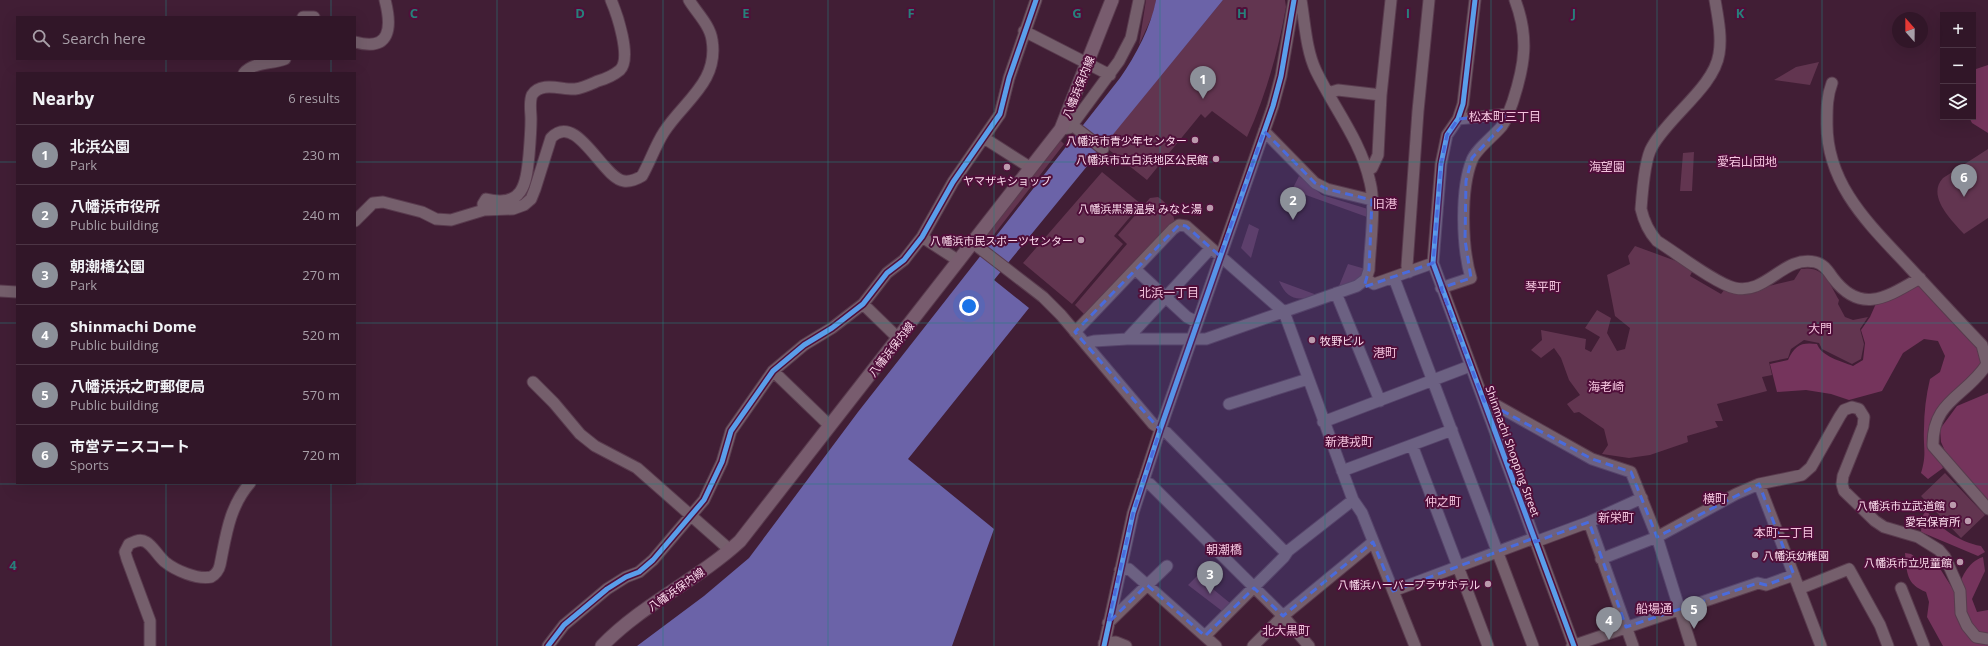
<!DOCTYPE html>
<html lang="en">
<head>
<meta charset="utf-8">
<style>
  :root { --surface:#311628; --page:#3d2334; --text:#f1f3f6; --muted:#a89fa8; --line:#4c3545; --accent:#8c9099 }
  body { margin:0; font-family:"Open Sans","Noto Sans JP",sans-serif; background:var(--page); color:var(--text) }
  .controls { position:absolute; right:12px; top:12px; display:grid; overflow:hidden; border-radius:0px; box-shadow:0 4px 16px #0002 }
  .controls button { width:36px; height:36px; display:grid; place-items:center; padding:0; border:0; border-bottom:1px solid var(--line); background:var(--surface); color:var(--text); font:20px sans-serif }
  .compass { position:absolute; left:1892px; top:12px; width:36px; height:36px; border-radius:50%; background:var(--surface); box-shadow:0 4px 16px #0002; rotate:339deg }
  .you { position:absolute; left:969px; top:306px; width:14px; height:14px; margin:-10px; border:3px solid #fff; border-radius:50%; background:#1a73e8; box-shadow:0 0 0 6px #1a73e833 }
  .badge { display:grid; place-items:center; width:26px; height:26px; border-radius:50%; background:var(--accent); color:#fff; font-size:13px; font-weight:700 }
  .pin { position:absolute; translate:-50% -33px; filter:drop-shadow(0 1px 2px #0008) }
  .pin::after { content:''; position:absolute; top:21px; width:14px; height:12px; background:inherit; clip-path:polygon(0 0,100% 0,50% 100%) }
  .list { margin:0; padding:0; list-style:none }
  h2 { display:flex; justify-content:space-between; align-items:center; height:52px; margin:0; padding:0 16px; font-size:17px }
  h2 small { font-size:13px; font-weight:400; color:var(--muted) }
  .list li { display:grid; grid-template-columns:26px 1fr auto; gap:12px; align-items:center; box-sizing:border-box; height:60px; padding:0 16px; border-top:1px solid var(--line) }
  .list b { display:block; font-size:15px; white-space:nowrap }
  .list p { margin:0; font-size:13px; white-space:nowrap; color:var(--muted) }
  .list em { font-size:13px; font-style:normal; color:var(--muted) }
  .icon { flex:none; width:22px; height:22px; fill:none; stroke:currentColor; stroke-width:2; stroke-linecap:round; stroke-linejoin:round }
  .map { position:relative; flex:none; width:1988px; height:646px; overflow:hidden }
  .search { position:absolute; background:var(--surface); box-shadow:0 4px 16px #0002; left:16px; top:16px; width:340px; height:44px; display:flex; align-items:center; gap:10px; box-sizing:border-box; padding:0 14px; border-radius:0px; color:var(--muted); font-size:15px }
  .panel { position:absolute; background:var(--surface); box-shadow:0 4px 16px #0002; left:16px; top:72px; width:340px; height:412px; border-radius:0px }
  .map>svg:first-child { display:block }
</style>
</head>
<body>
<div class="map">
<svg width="1988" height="646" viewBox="0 0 1988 646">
  <rect width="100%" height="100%" fill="#411e35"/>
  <path fill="#623550" d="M1146 0H1156L1154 12 1139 45Z
    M1223 0H1285L1286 7C1278 52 1266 95 1247 137L1212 111 1205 118 1201 114 1147 180 1103 145Z
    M1819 62 1810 85 1774 80 1796 67Z
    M1059 139 1064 144 986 245 981 240Z
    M1988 149V218L1964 234C1952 221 1926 196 1943 178Z
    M1694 152 1692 191H1680L1683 153Z
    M1102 172 1141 204 1114 236 1123 244 1072 304 1023 263Z
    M1299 176 1322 195 1368 209 1367 217 1292 190Z
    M1158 197C1168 204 1172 210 1175 222L1085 315 1075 305 1127 244 1118 235 1150 198Z
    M1249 224 1259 229 1251 258 1241 248Z
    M1635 246 1676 261 1693 270 1690 276 1721 294 1725 289 1741 294 1755 293 1769 286 1794 280 1801 269C1824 265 1829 283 1839 300L1838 304 1845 317 1853 320 1868 317 1860 329 1864 344 1861 359 1852 364 1822 349 1819 343 1804 340 1791 349 1788 358 1769 362 1772 375 1762 377 1767 391 1717 404 1723 421H1715L1718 427 1687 436 1688 442 1650 455 1629 458 1602 454 1608 445 1604 429 1579 412 1574 413 1567 404 1580 395 1569 380 1561 358 1554 348 1541 358 1531 350 1542 340 1541 330 1586 339 1585 349 1591 352 1600 337 1585 328 1597 310 1611 318 1607 333 1617 351 1625 349 1630 328 1615 316 1607 275 1630 264 1628 256Z
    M1348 264 1369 270 1342 291 1339 286Z
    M1279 281 1317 295C1298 301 1288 301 1279 281Z
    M1945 473 1985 515 1961 538 1921 496Z
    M1197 576 1230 603 1222 611 1188 585Z"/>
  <path fill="#75345c" d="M1988 65V133L1972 123 1969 117H1973V70Z
    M1920 278 1982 345 1987 364 1943 407 1933 446 1943 468 1928 479 1921 473C1927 454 1923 448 1924 429 1924 412 1926 396 1930 379L1940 372 1945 356 1938 341 1924 339 1903 353 1882 391 1849 400 1831 394 1806 390 1777 392 1770 364 1788 360C1795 345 1801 342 1817 344 1822 357 1841 361 1853 366L1863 360 1865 343 1861 330 1870 317 1878 299Z
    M1988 393V513L1950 462 1941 442 1940 429 1957 406Z
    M1926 510C1939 528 1959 542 1981 546L1985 552 1978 556 1921 532 1922 517Z
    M1905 553 1911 554 1924 564 1939 567 1956 594C1961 579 1967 562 1983 557L1985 571 1972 599 1977 612 1988 610V646H1943L1927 617 1929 602 1926 592C1906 584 1907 573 1905 553Z"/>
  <path fill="#6b63a8" d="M1156 0H1223L994 280 1029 308 908 459 994 529 952 646H637L704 596 749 558 858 412 1120 78C1136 55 1151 27 1156 0Z"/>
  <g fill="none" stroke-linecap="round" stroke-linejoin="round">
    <defs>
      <path id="minor" d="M1475 0 1463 104 1458 119 1447 135 1441 164 1433 263 1574 646
        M1715 0C1718 18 1722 37 1719 54 1714 87 1668 117 1652 147 1645 158 1642 195 1641 209 1644 222 1648 231 1657 241 1675 252 1716 284 1735 288 1766 295 1784 255 1815 262 1824 264 1828 271 1833 278 1861 315 1887 297 1920 278
        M303 17H314
        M1024 31 1110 75
        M355 42C391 52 392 27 385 0
        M244 73C253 62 272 64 285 59
        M1832 83C1827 96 1827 108 1827 122 1826 185 1870 225 1910 268 1934 294 1958 320 1982 345L1987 364C1966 397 1932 400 1933 446L1988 509
        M1328 93 1338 90 1381 95
        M1458 119 1508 114
        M1072 125 1103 149
        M1061 129 1069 128 1072 125 1119 61 1131 38 1139 0
        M1264 131 1315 183 1327 189 1372 200
        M984 138 1031 168
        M1367 170 1372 168 1378 155 1381 95 1391 0
        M484 210 483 204 486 199C523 208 526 185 529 155 530 143 531 131 531 119 531 112 529 102 532 95 541 81 562 90 575 89 583 88 591 84 598 81 605 79 614 75 620 70 632 58 617 14 611 0
        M355 221 373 203 383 202 422 212 436 219 451 220 484 210 513 209 524 205 531 199 535 189 551 138C577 111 602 178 624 181 631 182 637 179 642 176 650 162 655 146 664 132 684 101 719 82 712 40 710 25 696 12 689 0
        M922 237 959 261
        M973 243 1043 297 1061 315 1153 424 1167 433 1283 550 1288 551
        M1135 269 1187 317 1197 322
        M1409 272 1407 266 1418 111 1429 0
        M1394 278 1533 646
        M1366 279 1374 284 1433 263
        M1441 288 1471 278C1462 248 1460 190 1472 160 1476 149 1494 136 1502 126 1507 119 1510 109 1513 101 1525 64 1529 37 1515 0
        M0 291 17 292
        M1336 293 1380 401
        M863 304 899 339
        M1075 332 1173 229 1179 225 1186 226 1277 306 1284 312 1353 500 1362 513 1415 646
        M1127 339 1211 248
        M1086 343 1094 341 1127 339H1206L1357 286 1366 279 1369 270C1370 245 1376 206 1370 182 1361 141 1334 108 1316 71 1306 50 1305 23 1301 0
        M773 371 830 426
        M533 382 554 403 580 434 595 446 637 468 730 550
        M1484 401 1494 404 1592 459 1631 472 1657 537 1691 646
        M1229 404 1308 379
        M1323 422 1470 366
        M1412 445 1488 646
        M1342 471 1452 430
        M1143 481 1150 484 1283 616 1309 646
        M1759 484 1821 646
        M1589 522 1633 646
        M1535 542 1589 522 1642 498
        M1601 559 1657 537 1736 494 1759 484 1802 475 1811 467 1840 416 1844 410 1852 407 1859 409 1864 417 1863 426 1843 476 1842 484 1844 491 1875 521 1884 527 1918 537 1939 550 1945 557 1960 591 1961 613 1967 626 1976 637 1988 639
        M1120 570 1129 569 1216 646
        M1901 588 1924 646
        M1799 589 1849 569 1880 625 1888 646
        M1393 591 1534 538
        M1108 623 1167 566
        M1205 636 1284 557 1288 551 1353 500
        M1104 643 1116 642 1126 646
        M150 646V621L127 559 125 552 129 544C134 542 140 538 146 542 153 546 158 556 165 562 175 570 197 580 211 577 215 575 219 570 220 565 226 536 229 507 250 483
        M548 646 564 625 582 610 607 589 626 577 639 572 653 560 704 500 722 462 731 431 773 371 804 345 832 328 863 304 887 273 904 260 922 237 953 182 1000 114 1009 78 1036 0
        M1104 646 1133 513 1160 430 1273 106 1281 76 1294 0
        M1253 646 1283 616 1373 542
        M1572 646 1758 583 1766 585 1794 575"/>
      <path id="major" d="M602 646C642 604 698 580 740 541L1061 129 1112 0"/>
    </defs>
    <use href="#minor" stroke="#593b4e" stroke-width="13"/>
    <use href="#major" stroke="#593b4e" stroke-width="15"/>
    <use href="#minor" stroke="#755f6c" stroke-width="11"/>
    <use href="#major" stroke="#785c6e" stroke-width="13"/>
    <defs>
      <path id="cycleway" d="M1475 0 1463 104 1458 119 1447 135 1441 164 1433 263 1574 646
        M548 646 564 625 582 610 607 589 626 577 639 572 653 560 704 500 722 462 731 431 773 371 804 345 832 328 863 304 887 273 904 260 922 237 953 182 1000 114 1009 78 1036 0
        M1104 646 1133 513 1160 430 1273 106 1281 76 1294 0"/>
    </defs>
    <use href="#cycleway" stroke="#500f3a" stroke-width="8"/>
    <use href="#cycleway" stroke="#5a9eea" stroke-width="5"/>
  </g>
  <path fill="#4a6bdc" fill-opacity="0.2" stroke="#4a6bdc" stroke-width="3" stroke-dasharray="8 5" stroke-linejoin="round" d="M1508 114 1503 125 1472 158 1466 181 1465 240 1471 278 1441 288 1484 401 1592 459 1631 472 1657 537 1759 484 1794 575 1766 585 1758 583 1626 627 1589 522 1535 542 1534 538 1393 591 1373 542 1283 616 1254 588 1205 636 1147 585 1108 623 1133 513 1160 430 1075 332 1179 225 1186 226 1220 256 1264 131 1315 183 1327 189 1372 200 1369 270 1364 287 1433 263 1441 164 1447 135 1458 119Z"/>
  <path fill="none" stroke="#27807b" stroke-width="1" stroke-opacity="0.55" d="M166 0V17M331 0V17M497 0V646M663 0V646M828 0V646M994 0V646M1160 0V646M1325 0V646M1491 0V646M1657 0V646M1822 0V646M166 59V73M331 59V73M0 162H17M355 162H1988M0 323H17M355 323H1988M166 483V646M331 483V646M0 484H1988"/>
  <g fill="#bb9aad" stroke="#500f3a" stroke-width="1.5">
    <circle cx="1195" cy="140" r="4"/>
    <circle cx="1216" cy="159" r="4"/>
    <circle cx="1007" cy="167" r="4"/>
    <circle cx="1210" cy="208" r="4"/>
    <circle cx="1081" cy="240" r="4"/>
    <circle cx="1312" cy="340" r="4"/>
    <circle cx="1953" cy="505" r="4"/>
    <circle cx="1968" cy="521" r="4"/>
    <circle cx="1755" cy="555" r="4"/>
    <circle cx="1960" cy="562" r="4"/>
    <circle cx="1488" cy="584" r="4"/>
  </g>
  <g text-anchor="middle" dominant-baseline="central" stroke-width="4" stroke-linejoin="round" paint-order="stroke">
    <g font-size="11" fill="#fdddee" stroke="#500f3a">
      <text transform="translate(1078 87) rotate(-68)">八幡浜保内線</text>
      <text transform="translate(891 349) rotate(-52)">八幡浜保内線</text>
      <text transform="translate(1513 451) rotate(70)">Shinmachi Shopping Street</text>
      <text transform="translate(676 589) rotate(-35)">八幡浜保内線</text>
    </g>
    <g font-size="11" fill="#fdddee" stroke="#500f3a" text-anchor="end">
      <text x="1187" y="140">八幡浜市青少年センター</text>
      <text x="1208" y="159">八幡浜市立白浜地区公民館</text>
      <text x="1007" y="180" text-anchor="middle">ヤマザキショップ</text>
      <text x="1202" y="208">八幡浜黒湯温泉 みなと湯</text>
      <text x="1073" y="240">八幡浜市民スポーツセンター</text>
      <text x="1320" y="340" text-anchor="start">牧野ビル</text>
      <text x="1945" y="505">八幡浜市立武道館</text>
      <text x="1960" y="521">愛宕保育所</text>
      <text x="1763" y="555" text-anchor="start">八幡浜幼稚園</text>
      <text x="1952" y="562">八幡浜市立児童館</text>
      <text x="1480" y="584">八幡浜ハーバープラザホテル</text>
    </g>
    <g font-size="12" fill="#f5c5df" stroke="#500f3a">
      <text x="1505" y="116">松本町三丁目</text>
      <text x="1747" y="161">愛宕山団地</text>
      <text x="1607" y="166">海望園</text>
      <text x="1385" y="203">旧港</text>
      <text x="1543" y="286">琴平町</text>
      <text x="1169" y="292">北浜一丁目</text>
      <text x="1820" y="328">大門</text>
      <text x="1385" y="352">港町</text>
      <text x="1606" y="386">海老崎</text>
      <text x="1349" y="441">新港戎町</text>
      <text x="1715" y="498">横町</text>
      <text x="1443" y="501">仲之町</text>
      <text x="1616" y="517">新栄町</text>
      <text x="1784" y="532">本町二丁目</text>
      <text x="1224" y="549">朝潮橋</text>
      <text x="1654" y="608">船場通</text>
      <text x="1286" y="630">北大黒町</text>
    </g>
  </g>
  <g font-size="13" text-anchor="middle" font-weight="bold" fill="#27807b" stroke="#500f3a" stroke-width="4" stroke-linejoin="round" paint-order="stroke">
    <text x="414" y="18">C</text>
    <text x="580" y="18">D</text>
    <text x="746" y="18">E</text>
    <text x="911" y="18">F</text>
    <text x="1077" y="18">G</text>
    <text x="1242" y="18">H</text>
    <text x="1408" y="18">I</text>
    <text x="1574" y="18">J</text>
    <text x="1740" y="18">K</text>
    <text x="13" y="570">4</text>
  </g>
</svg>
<div class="controls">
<button>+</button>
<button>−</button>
<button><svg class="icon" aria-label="layers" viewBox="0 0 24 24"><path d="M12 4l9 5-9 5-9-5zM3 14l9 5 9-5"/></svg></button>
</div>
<svg class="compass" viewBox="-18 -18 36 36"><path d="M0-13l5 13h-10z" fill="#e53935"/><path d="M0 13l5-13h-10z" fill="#a89fa8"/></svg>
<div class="you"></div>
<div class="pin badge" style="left:1203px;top:99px">1</div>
<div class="pin badge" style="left:1293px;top:220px">2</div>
<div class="pin badge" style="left:1210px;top:594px">3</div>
<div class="pin badge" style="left:1609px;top:640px">4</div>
<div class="pin badge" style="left:1694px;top:629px">5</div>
<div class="pin badge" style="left:1964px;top:197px">6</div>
<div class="search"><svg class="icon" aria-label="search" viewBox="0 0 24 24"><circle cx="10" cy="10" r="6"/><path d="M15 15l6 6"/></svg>Search here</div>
<section class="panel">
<h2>Nearby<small>6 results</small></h2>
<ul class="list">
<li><span class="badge">1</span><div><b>北浜公園</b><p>Park</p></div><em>230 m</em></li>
<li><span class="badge">2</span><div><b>八幡浜市役所</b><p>Public building</p></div><em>240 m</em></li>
<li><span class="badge">3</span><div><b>朝潮橋公園</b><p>Park</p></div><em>270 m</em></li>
<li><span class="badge">4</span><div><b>Shinmachi Dome</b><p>Public building</p></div><em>520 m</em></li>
<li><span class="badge">5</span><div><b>八幡浜浜之町郵便局</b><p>Public building</p></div><em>570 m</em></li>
<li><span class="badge">6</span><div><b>市営テニスコート</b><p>Sports</p></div><em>720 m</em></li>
</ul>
</section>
</div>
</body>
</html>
